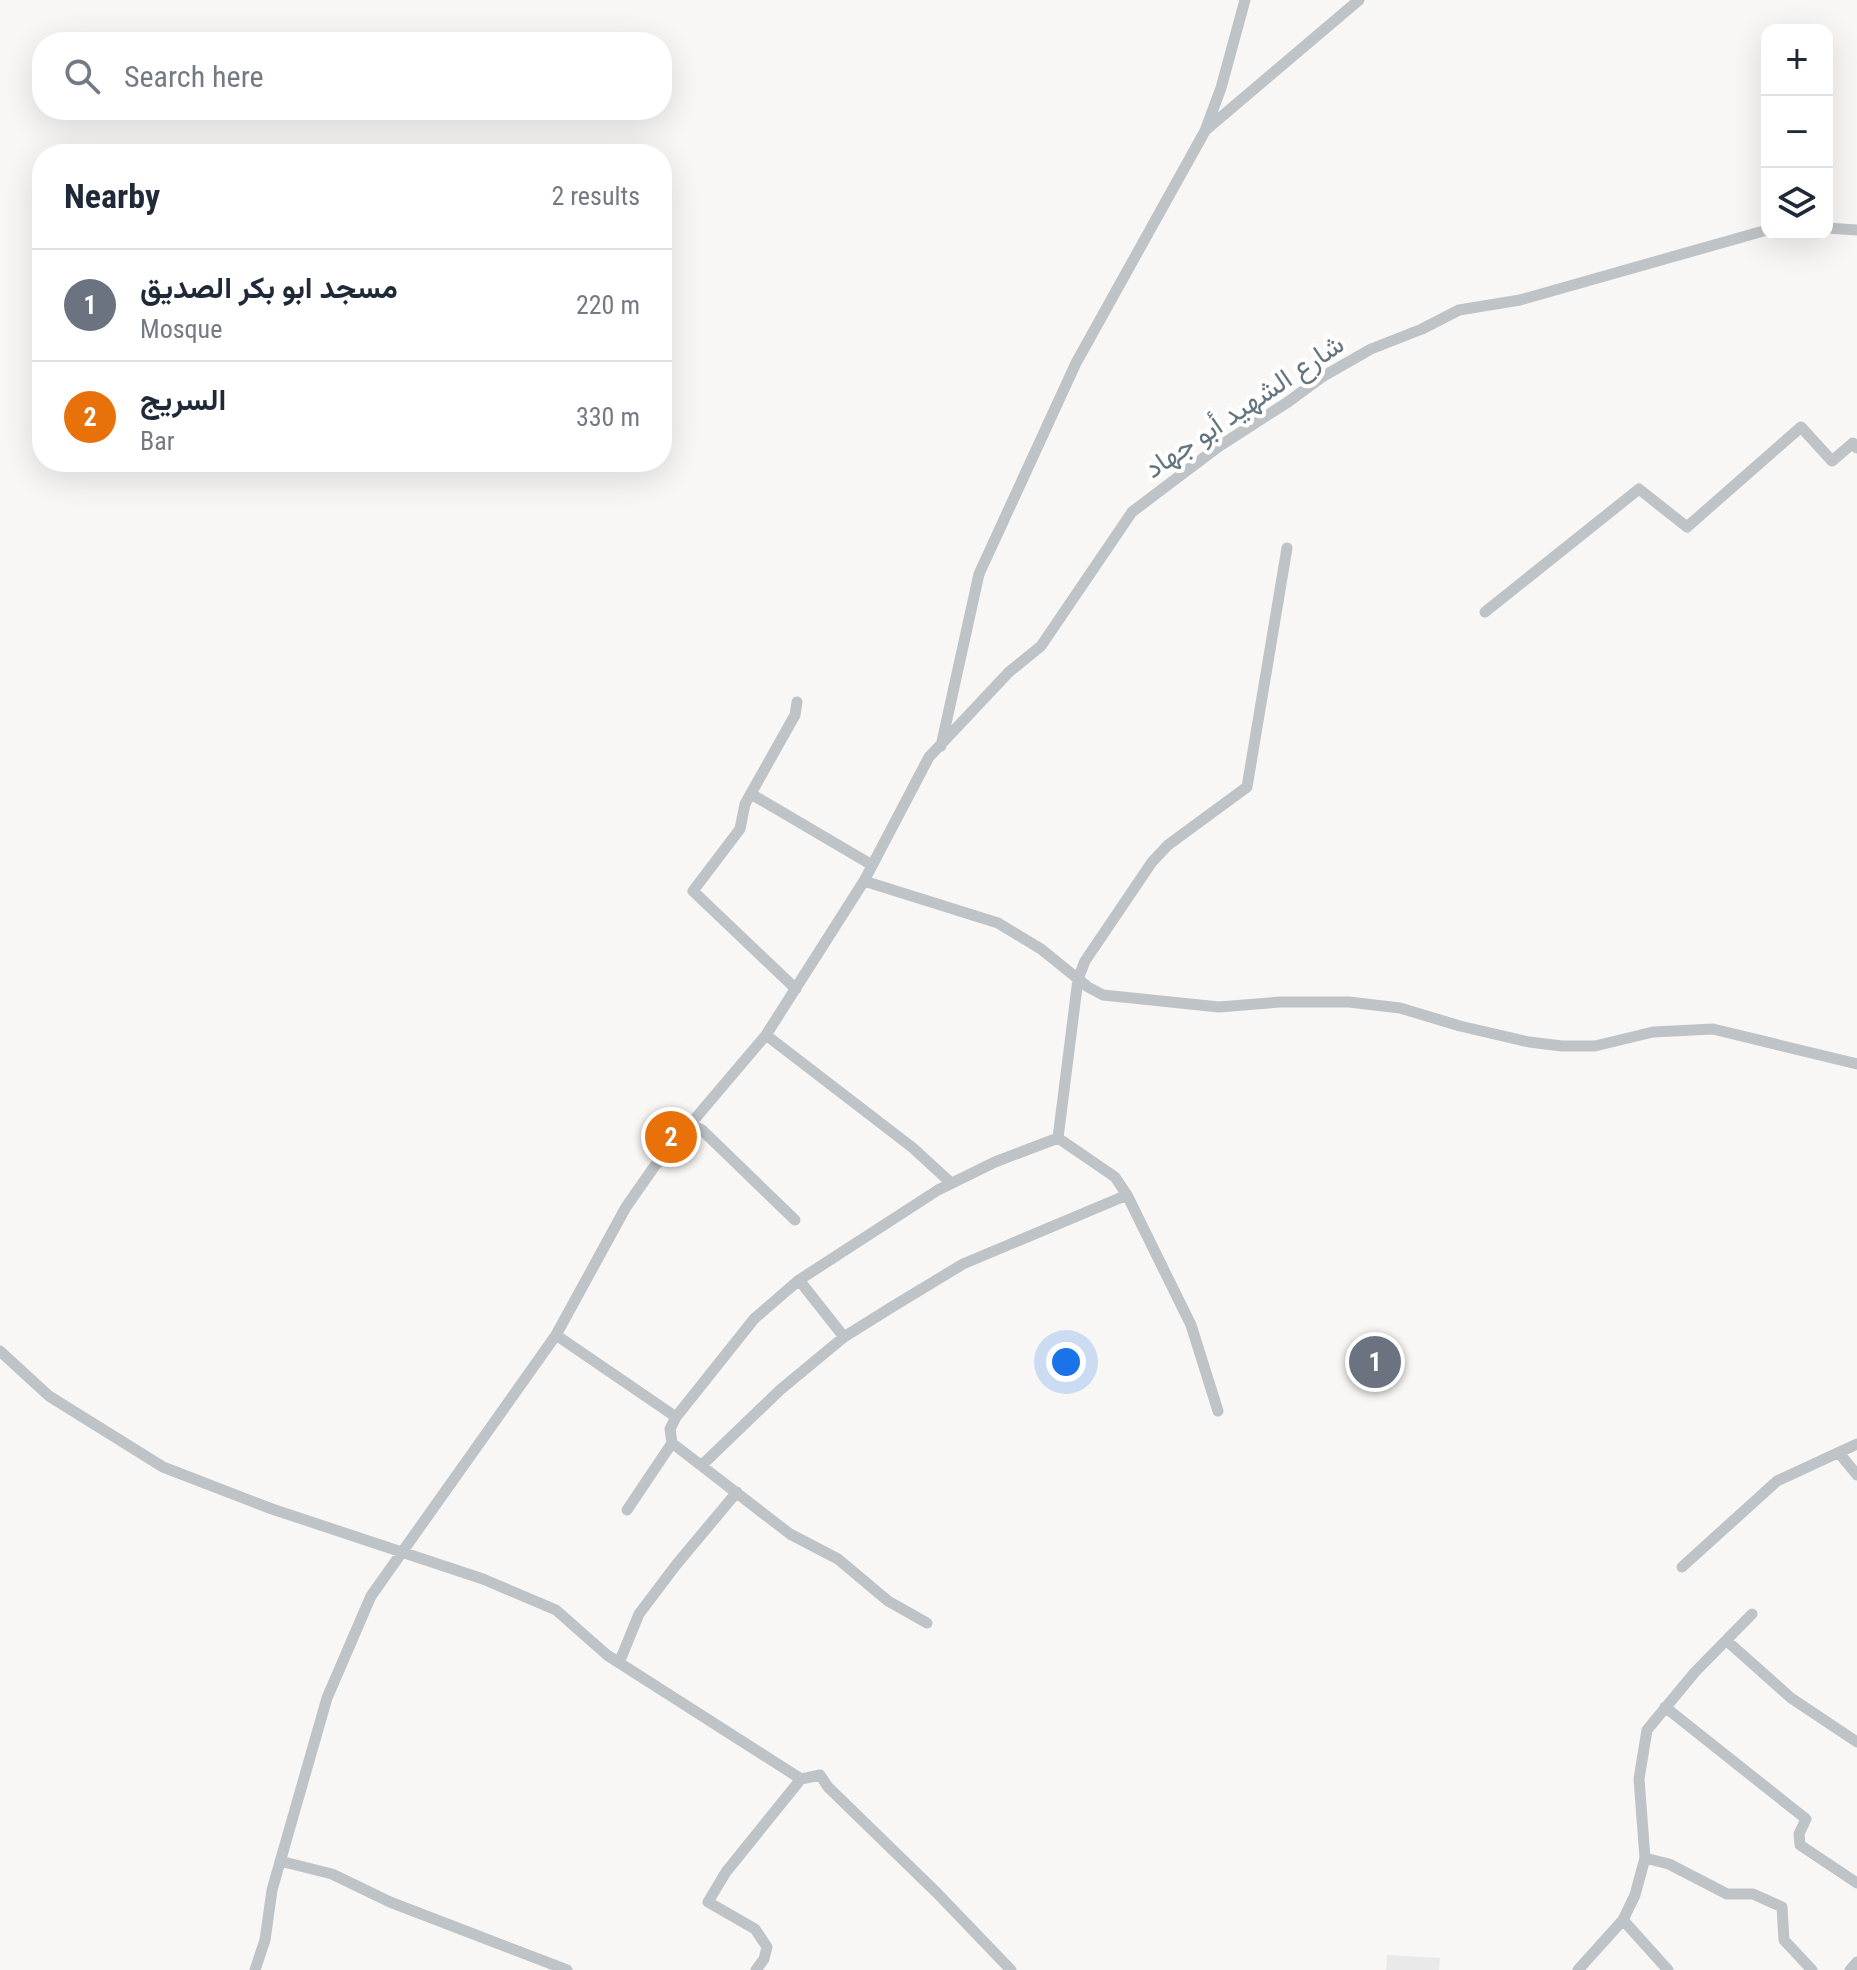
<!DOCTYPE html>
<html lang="en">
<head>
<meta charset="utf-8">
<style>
  :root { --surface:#fff; --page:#f6f6f7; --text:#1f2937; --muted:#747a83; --line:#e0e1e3; --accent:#2563eb }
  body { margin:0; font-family:"Roboto Condensed",Vazirmatn,sans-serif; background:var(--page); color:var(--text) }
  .controls { position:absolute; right:24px; top:24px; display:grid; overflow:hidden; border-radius:16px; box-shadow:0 8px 32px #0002 }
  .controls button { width:72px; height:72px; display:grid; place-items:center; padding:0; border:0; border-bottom:2px solid var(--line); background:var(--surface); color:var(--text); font:40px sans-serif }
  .you { position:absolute; left:1066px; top:1362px; width:28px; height:28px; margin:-20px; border:6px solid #fff; border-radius:50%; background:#1a73e8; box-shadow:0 0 0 12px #1a73e833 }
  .badge { display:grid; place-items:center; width:52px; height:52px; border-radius:50%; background:var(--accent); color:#fff; font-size:26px; font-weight:700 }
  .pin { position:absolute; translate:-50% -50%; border:4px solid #fff; box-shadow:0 2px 8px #0006 }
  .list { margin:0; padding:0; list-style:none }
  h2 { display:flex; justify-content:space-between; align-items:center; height:104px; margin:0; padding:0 32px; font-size:34px }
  h2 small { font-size:26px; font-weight:400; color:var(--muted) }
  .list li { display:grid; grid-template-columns:52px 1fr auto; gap:24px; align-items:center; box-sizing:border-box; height:112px; padding:0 32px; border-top:2px solid var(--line) }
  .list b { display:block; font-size:30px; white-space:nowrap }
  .list p { margin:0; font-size:26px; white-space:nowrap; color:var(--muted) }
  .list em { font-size:26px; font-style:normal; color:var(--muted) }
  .icon { flex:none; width:44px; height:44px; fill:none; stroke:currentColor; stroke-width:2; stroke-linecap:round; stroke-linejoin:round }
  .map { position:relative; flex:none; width:1857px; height:1970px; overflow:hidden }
  .search { position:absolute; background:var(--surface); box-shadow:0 8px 32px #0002; left:32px; top:32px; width:640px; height:88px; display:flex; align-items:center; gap:20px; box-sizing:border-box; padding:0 28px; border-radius:32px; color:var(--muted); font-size:30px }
  .panel { position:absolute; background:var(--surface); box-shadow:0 8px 32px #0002; left:32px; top:144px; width:640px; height:328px; border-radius:32px }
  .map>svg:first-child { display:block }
</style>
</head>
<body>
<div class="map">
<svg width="1857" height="1970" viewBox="0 0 1857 1970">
  <rect width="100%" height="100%" fill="#f8f7f5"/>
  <path fill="#e8e9e8" d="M1387 1955 1440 1958 1439 1970H1386Z"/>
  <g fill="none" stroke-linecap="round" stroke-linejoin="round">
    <path stroke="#bec3c7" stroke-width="11" d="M1207 129 1359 0
      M1827 228 1857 230
      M1485 612 1639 489 1687 527 1801 427 1832 461 1853 443 1857 448
      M941 746 979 574 1076 363 1205 131 1221 88 1245 0
      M751 794 872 865
      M864 881 998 923 1041 949 1088 987 1103 995 1219 1007 1280 1002H1349L1400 1008 1460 1026 1529 1042 1562 1046H1595L1653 1032 1713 1029 1857 1064
      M796 989 693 891 740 829 745 804 795 715 797 702
      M766 1035 913 1148 951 1183
      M690 1124 702 1130 795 1220
      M799 1280 844 1337
      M556 1335 676 1417 670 1429 672 1443 790 1534 838 1559 888 1601 927 1623
      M0 1351 49 1396 163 1467 272 1509 483 1579 556 1610 607 1655 801 1779 820 1775 828 1787 937 1893 1011 1970
      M1218 1411 1191 1325 1127 1195 1115 1177 1058 1138 1078 979 1085 961 1152 862 1168 845 1247 787 1287 548
      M676 1417 754 1319 799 1280 938 1190 995 1162 1058 1138
      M1839 1453 1857 1475
      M702 1465 780 1390 844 1337 892 1307 963 1264 1127 1195
      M627 1510 672 1443
      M1682 1567 1777 1481 1857 1444
      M1727 1641 1791 1698 1857 1742
      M619 1663 639 1614 676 1565 737 1492
      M1665 1707 1806 1819 1799 1834 1800 1845 1857 1883
      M1645 1858 1669 1864 1727 1894H1753L1782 1907 1784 1940 1812 1970
      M280 1861 332 1874 390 1902 567 1970
      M1623 1920 1668 1970
      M255 1970 265 1940 272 1890 327 1698 371 1596 556 1335 626 1207 654 1167 766 1035 864 881 929 757 1009 672 1041 646 1132 512 1218 447 1288 402 1322 377 1371 349 1422 329 1459 310 1520 300 1767 230
      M756 1970 764 1959 767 1947 755 1929 708 1902 726 1872 801 1779
      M1578 1970 1623 1920 1635 1895 1645 1858 1639 1779 1647 1730 1695 1672 1752 1614
      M1850 1970 1857 1962"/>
  </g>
  <g text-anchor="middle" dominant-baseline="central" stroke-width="8" stroke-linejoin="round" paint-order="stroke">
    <g font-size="28" fill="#64757f" stroke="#fff">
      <text transform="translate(1244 406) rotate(-34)">شارع الشهيد أبو جهاد</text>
    </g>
  </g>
</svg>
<div class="controls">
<button>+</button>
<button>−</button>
<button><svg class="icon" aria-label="layers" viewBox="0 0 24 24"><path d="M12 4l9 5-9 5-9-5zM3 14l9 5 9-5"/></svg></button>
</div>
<div class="you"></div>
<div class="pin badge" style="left:1375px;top:1362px;background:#6b7280">1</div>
<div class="pin badge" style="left:671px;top:1137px;background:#e8710a">2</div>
<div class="search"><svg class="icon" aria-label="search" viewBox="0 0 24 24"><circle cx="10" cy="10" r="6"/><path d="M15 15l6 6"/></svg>Search here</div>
<section class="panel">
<h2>Nearby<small>2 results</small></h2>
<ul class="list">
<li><span class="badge" style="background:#6b7280">1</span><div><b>مسجد ابو بكر الصديق</b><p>Mosque</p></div><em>220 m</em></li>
<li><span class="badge" style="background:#e8710a">2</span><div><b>السريج</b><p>Bar</p></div><em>330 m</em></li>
</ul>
</section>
</div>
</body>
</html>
